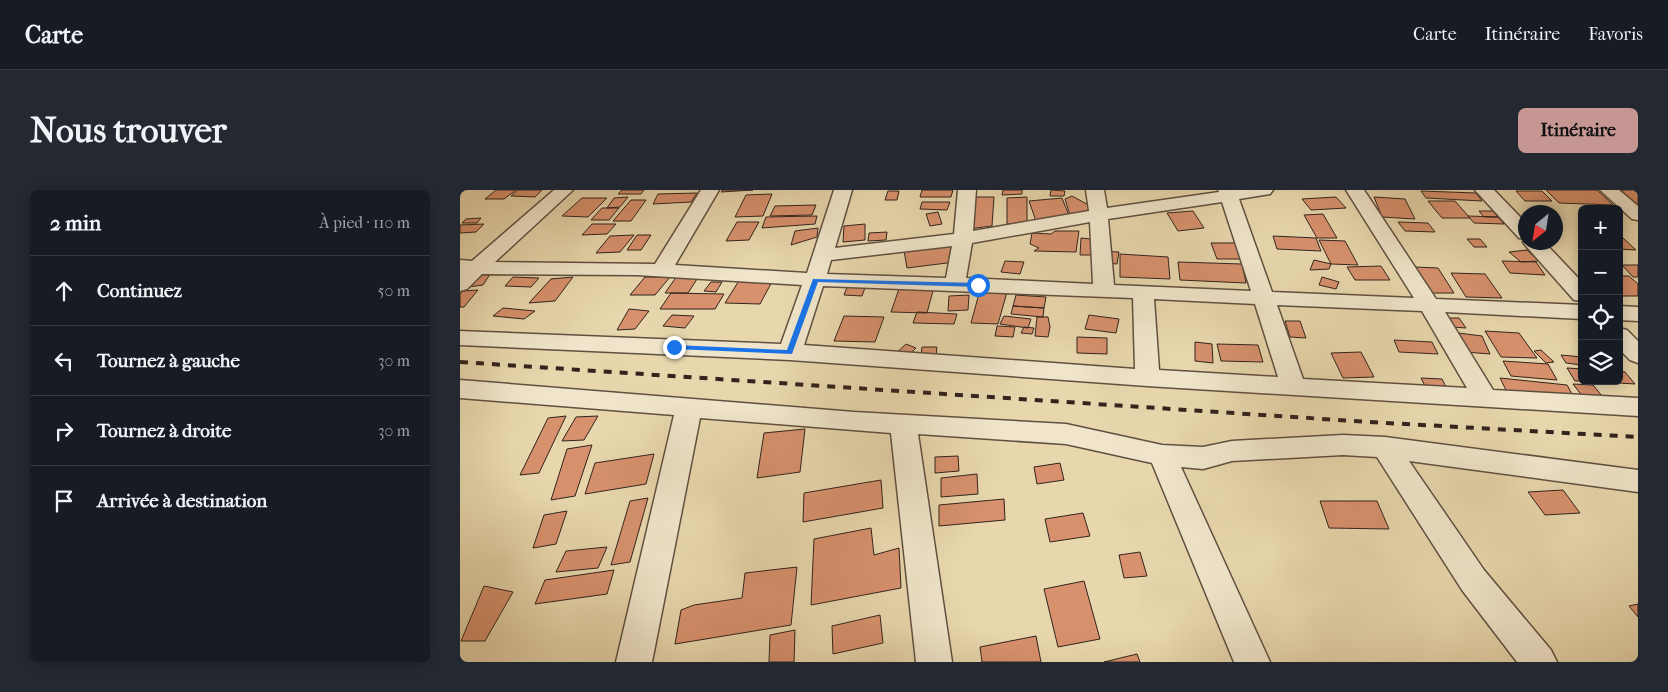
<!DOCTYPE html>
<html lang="fr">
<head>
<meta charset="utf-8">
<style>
  :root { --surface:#171b24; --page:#242831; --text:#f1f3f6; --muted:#9ea1a6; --line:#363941; --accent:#c59692 }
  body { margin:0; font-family:"IM FELL French Canon",serif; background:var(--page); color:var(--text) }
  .controls { position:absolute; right:15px; top:15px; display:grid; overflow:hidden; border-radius:8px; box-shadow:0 2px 12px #0003 }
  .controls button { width:45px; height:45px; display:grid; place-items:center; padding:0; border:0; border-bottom:1px solid var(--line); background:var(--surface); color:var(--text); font:25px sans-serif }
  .compass { position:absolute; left:1058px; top:15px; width:45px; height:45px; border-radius:50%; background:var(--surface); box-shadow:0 2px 12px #0003; rotate:210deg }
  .stop { position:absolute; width:15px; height:15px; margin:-11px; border:4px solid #1a73e8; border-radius:50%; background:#fff }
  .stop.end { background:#1a73e8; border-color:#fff; box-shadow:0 1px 5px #0008 }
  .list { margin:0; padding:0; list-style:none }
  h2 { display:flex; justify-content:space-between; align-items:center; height:65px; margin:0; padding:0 20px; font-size:21px }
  h2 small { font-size:16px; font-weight:400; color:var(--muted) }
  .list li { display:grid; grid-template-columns:32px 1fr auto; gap:15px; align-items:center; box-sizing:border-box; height:70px; padding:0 20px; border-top:1px solid var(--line) }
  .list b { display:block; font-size:19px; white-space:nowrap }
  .list em { font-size:16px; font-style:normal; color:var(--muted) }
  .icon { flex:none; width:28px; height:28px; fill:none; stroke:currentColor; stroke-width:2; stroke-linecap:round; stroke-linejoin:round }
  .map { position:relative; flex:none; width:1178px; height:472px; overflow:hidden; border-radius:8px }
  header { display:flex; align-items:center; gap:30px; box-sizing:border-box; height:70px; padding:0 25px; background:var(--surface); border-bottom:1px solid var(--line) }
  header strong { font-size:24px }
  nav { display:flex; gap:28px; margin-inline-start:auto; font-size:18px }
  .intro { display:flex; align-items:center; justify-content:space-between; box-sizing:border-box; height:120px; padding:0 30px }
  h1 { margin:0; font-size:35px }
  .button { padding:12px 22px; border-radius:8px; background:var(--accent); color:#111; font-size:18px; font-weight:700 }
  main { display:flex; gap:30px; padding:0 30px }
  aside { flex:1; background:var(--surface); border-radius:8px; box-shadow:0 2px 12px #0003 }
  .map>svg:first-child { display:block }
</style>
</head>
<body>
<header>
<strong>Carte</strong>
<nav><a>Carte</a><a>Itinéraire</a><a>Favoris</a></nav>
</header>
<div class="intro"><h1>Nous trouver</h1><a class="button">Itinéraire</a></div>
<main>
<aside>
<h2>2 min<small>À pied · 110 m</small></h2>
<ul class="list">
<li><svg class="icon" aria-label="ahead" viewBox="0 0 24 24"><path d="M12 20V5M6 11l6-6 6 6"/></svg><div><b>Continuez</b></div><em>50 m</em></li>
<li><svg class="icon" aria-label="left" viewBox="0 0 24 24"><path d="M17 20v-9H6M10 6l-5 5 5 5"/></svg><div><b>Tournez à gauche</b></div><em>30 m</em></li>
<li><svg class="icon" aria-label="right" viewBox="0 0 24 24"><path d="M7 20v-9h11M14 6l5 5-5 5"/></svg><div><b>Tournez à droite</b></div><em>30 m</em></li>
<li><svg class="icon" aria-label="arrive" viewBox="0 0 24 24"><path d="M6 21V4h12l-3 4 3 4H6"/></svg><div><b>Arrivée à destination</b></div></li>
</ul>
</aside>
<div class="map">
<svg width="1178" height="472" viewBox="0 0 1178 472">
  <rect width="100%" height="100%" fill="#e8d7ad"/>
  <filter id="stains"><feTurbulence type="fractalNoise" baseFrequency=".004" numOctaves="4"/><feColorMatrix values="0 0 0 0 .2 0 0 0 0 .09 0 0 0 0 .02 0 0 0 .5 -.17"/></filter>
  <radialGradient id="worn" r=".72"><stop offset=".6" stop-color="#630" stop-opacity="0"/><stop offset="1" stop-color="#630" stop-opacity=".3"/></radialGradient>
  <path fill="#d7916d" stroke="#32231d" d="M36 0H56L44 9H25Z
    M58 0H82L75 7 51 6Z
    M162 0H184L181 4H158Z
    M263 0H293L261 2Z
    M462 0H493L491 7H460Z
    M543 0H562V4L542 5Z
    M591 0 605 1 604 6H590Z
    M1086 0H1137L1153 15 1099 13Z
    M1161 0H1178V16Z
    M428 1H439L437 10H425Z
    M961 1 1016 3 1022 11 966 8Z
    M1056 1H1082L1092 11H1065Z
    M237 3 231 12 193 14 198 4Z
    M312 4 303 26 275 27 286 5Z
    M612 6 636 19 610 25 605 9Z
    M168 7 160 17 147 18 154 8Z
    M510 7H534L532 36 508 39Z
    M567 7V32L547 34V8Z
    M876 7 886 18 851 20 842 9Z
    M914 7 945 9 955 29 922 27Z
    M122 8H147L128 27 102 26Z
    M602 8 610 28 576 31 569 11Z
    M171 10H186L171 31H153Z
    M968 11H995L1010 28H982Z
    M462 12H490L487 20 460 19Z
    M356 15 352 25 310 26 315 16Z
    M142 18H159L149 30H131Z
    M733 21 744 38 718 41 707 23Z
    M1019 21H1033L1038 27H1024Z
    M478 22 482 34 470 36 466 24Z
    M863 24 877 48H857L844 25Z
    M357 26 355 34 302 38 306 27Z
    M1008 26 1038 27 1044 34 1014 33Z
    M21 28 17 33H2L6 29Z
    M277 32H299L289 50 266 51Z
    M938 32 968 33 975 42 945 41Z
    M24 34 16 42 0 43V35Z
    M132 34H156L147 44 122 45Z
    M405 34V50L383 52 384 36Z
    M358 38 357 47 331 55 335 41Z
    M595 41H619L616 62 574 61 579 58 570 54 572 43 591 44Z
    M427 42 426 50 408 51 409 43Z
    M174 45 160 62 136 63 150 46Z
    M177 45H191L181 60H167Z
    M813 46 856 48 861 61 817 59Z
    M1159 47 1163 48 1176 60 1159 59Z
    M621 48 631 49V65H620Z
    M1007 49H1020L1027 57H1014Z
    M859 50 885 51 898 75 871 74Z
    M751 53H775L782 69H757Z
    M491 55 495 72 447 78 444 60Z
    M1067 60 1079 71 1061 72 1049 62Z
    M637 61 659 62 657 74 635 72Z
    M660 64 708 67 710 89 660 87Z
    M854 70 871 74 869 79 850 80Z
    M545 71 564 72 560 84 541 82Z
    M1042 71 1076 72 1085 85 1050 83Z
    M718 72 782 74 786 93 720 90Z
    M1162 75H1178V87H1173Z
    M921 76 930 90H895L887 77Z
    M955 77 978 78 994 103H970Z
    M32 81 23 95 8 97 18 82Z
    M991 83 1025 84 1042 108 1006 107Z
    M217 86H239L228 103H205Z
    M1159 86H1169L1178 94V106H1159Z
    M53 87 79 88 71 97 45 96Z
    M113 87 95 111 69 113 91 89Z
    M185 87H210L195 105H170Z
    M862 87 879 92 876 99 859 95Z
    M280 89 313 90 300 114 265 113Z
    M251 92H262L256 102 244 101Z
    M388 95H406L402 106 384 105Z
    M440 96 474 97 467 123 431 122Z
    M18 100 4 117H0V104L3 101Z
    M520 100 547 102 538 134 511 133Z
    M211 103 264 104 255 119H200Z
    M509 105 508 120 488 121 489 106Z
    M556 105 586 107 584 118 553 116Z
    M553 116 584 118 583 127 551 124Z
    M43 118 75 121 64 129 33 126Z
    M169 119 189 121 175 139 157 140Z
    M457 122 497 124 494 134 453 133Z
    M212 125 234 126 225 138 203 136Z
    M629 125 659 129 656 143 625 139Z
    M384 126 424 127 415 152 374 151Z
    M544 126 571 129 568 138 540 134Z
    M577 127H588L590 137 588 147 575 146Z
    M986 128H999L1006 138 992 137Z
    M825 131H840L846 148 830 147Z
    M537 136 555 137 553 147 535 146Z
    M564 137 574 138 572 144 561 143Z
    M1025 141 1059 143 1077 168 1041 167Z
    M998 143 1022 146 1030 164 1005 162Z
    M617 147 647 148V164L617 163Z
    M934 150 972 152 978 164 939 162Z
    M735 152 752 154 753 173 735 171Z
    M446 154 456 158 444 170 433 166Z
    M757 154 798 155 803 172 761 171Z
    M462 157H477L476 166 461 167Z
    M1081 160 1094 172 1086 173 1074 161Z
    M901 162 914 187 883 188 871 163Z
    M1101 165 1122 167V175L1106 173Z
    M1043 171 1088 174 1097 190 1051 186Z
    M1107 178 1122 179V191H1115Z
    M1159 181 1165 182 1175 194 1127 191H1159Z
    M961 188 982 189 987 199 966 198Z
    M1040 188 1107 195 1115 209 1047 202Z
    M1113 194 1133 195 1147 212 1126 211Z
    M106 226 79 283 60 285 88 228Z
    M138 226 124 250 102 251 116 227Z
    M345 239 340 282 297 288 304 243Z
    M132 255 115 306 91 310 107 259Z
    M194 264 186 294 125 304 135 273Z
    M498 266 499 281 475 283V267Z
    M600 273 604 290 577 294 574 277Z
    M517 284 518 304 481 307V288Z
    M421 290 423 318 343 332 344 303Z
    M1103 300 1120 323 1085 325 1068 302Z
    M188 308 170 372 151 375 170 311Z
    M544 309 545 330 479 336V315Z
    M860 311H917L929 339 869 338Z
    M107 321 96 354 73 358 84 325Z
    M623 323 630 346 590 352 585 329Z
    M411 338 414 365 439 358 441 398 351 415 354 349Z
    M147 357 138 378 96 382 106 361Z
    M680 362 687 386 664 388 659 365Z
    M337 377 331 435 215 454 221 420 234 415 282 408 285 383Z
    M154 380 147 404 75 414 85 390Z
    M624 391 640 449 598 457 584 399Z
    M24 396 53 402 25 451H1Z
    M1178 414V427L1169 416Z
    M420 425 423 453 373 464 372 436Z
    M335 440 334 472H309L310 445Z
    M576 446 581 472H522L520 457Z
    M677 464 680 472H644Z"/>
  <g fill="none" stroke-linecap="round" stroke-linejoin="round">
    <defs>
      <path id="minor" d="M94 0H113L35 72 195 74 241 0H259L215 75 347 83 374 0H392L375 58 494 44 498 0H516L513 41 629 21 626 0H644L647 18 759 2 758 0H813L810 4 779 9 812 102 954 108 886 0H904L976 109 1122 115V129L985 122 1033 200 1178 208V226L687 196 330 170 0 155V141L321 154 342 95 177 85 22 84 7 99 0 101V70L12 71ZM762 12 791 101 654 95 648 29ZM630 32 633 94 506 88 512 53ZM492 56 486 88 367 84 371 70ZM363 96 673 108 675 179 344 155ZM694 109 795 114 818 187 699 180ZM817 115 962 121 1007 198 843 189Z
        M1015 0H1034L1066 33V52H1084L1122 92V111L1114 110 1066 56 1063 52 1065 49 1059 48Z
        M1140 0H1159L1178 16V30L1172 29Z
        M1159 116 1178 117V131L1159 130Z
        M1159 138 1167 140 1178 151V173L1170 170 1159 159Z
        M0 190 394 222 606 234 702 255 743 257 772 251 883 245 925 247 1178 280V302L949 271 1024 380 1091 460 1097 472H1057L1002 400 917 267 883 265 772 271 743 279 721 277 810 472H774L692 273 606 254 458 244 492 472H456L431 243 240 228 192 472H156L214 225 0 208Z"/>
    </defs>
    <use href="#minor" stroke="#605041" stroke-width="3"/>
    <use href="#minor" fill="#f0e5ca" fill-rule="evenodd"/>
    <path stroke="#32231d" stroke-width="4" stroke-dasharray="8 8" stroke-linecap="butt" d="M0 172 909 232 1178 247"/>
  </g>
  <path fill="#1a73e8" d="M353 89 518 93 521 95 518 97 358 92 332 164 214 159 210 157 214 155 327 160Z"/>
  <rect width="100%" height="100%" filter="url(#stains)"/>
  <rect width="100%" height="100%" fill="url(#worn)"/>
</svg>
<div class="controls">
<button>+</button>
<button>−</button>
<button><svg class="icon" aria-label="locate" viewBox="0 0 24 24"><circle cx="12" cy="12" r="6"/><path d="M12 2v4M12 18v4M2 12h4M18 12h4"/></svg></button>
<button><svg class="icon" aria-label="layers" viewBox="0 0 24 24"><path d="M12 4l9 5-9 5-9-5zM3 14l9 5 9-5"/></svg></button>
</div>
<svg class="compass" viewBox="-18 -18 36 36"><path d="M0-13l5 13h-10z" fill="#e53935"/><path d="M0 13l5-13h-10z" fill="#9ea1a6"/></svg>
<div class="stop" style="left:518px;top:95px"></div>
<div class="stop end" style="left:214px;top:157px"></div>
</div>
</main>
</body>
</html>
